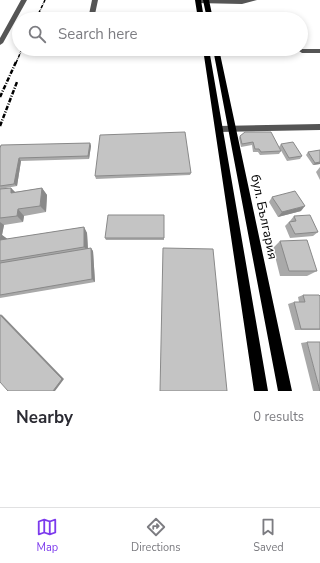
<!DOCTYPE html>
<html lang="en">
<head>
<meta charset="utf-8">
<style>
  :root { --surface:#fff; --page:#f2f2f3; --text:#2b2b33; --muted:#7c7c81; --line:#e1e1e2; --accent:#7c3aed }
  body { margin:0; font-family:"Nunito Sans",sans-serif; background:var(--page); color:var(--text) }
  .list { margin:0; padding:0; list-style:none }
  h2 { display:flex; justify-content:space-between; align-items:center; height:52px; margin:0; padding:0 16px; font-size:17px }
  h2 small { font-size:13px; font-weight:400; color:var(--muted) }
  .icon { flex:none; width:22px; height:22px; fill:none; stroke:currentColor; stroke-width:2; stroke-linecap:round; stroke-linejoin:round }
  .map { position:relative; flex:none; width:320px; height:391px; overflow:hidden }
  .search { position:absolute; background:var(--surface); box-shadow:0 2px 6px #0003; left:12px; right:12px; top:12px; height:44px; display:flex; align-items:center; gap:10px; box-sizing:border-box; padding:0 14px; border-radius:22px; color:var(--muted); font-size:15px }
  .sheet { height:116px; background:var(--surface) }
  nav { display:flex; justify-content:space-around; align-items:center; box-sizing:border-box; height:56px; border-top:1px solid var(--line); background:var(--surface); font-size:11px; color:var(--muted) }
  nav a { display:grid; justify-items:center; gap:2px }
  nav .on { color:var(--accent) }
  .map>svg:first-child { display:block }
</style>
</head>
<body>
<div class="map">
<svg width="320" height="391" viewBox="0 0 320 391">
  <rect width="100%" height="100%" fill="#fff"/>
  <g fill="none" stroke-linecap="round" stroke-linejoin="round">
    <path fill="#555" fill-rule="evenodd" d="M21 0H27L3 43 0 45V38Z
      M92 0H98L94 19H88Z
      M199 0H257L242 4 197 3 196 2Z
      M211 16V18L209 19H96L99 17Z
      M320 49V53H302L299 51 302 49Z
      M320 124V130L219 132 215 129 219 126Z"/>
    <path fill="#000" fill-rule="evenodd" d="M195 0H201L204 19H198Z
      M203 0H209L213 19H207Z
      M203 49H209L268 391H254Z
      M213 49H219L292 391H278Z"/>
    <path stroke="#000" stroke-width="1.5" stroke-dasharray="3.5 1 0.5 1" stroke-linecap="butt" d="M36 19 45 0
      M16 63 22 49"/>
    <path stroke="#000" stroke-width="2.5" stroke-dasharray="4.5 1.5 1 1.5" stroke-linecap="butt" d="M0 97 16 62
      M0 126 17 82"/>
  </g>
  <path fill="#a9a9a9" d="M240 136 281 151 279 154 260 155 258 152H253L252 145 241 147 239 138Z
    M90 143 91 146 89 159 21 161 17 186 0 189V148Z
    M281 144 302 156 300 159 287 161 279 147Z
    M308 152 320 164 313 165 306 155Z
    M320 167V180L316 172Z
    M191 173 190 175 96 179 95 176Z
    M11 188 15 192 42 188 47 195 46 212 24 216 23 222 4 225 2 235 7 239 84 227 87 233 88 248 93 251 95 282 0 298V189Z
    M272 197 301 211 278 217 269 202Z
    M164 215V240H106L105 238Z
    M294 216 318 232 313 236 290 238 285 226 289 222H290V221Z
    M280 241 317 271 307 276H280L273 248Z
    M303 295 320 296V330H295L288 304 294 302H299L298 297Z
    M307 342 320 391H313L301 343Z"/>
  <path fill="#898989" d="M90 143 91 146 89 159 88 156Z
    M19 158 21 161 17 186 14 184Z
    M320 162V164L313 165 315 163Z
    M11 188 18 195 11 193Z
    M42 188 47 195 46 212 40 206Z
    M305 206 301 211 278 217 282 212Z
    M18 209 24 216 23 222 17 216Z
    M0 222 4 225 2 235 9 240 0 241Z
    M84 227 87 233 88 252 84 247Z
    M91 248 93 251 95 282 92 279Z
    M0 314 2 315 64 379 55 391H53Z"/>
  <path fill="#c4c4c4" stroke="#898989" d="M185 132 191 173 95 176 100 135Z
    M245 132H271L281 151 261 152 259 149H255L253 142 242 144 240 136Z
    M293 142 302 156 289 158 281 144Z
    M90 143 88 156 19 158 14 184 0 186V148L1 145Z
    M320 150V162L315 163 308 152Z
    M11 188V193L42 188 40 206 18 209 17 216 0 218V189Z
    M295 191 305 206 282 212 272 197Z
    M108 215H164V238H105Z
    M310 215 318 232 295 234 289 222 296 221 294 216Z
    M84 227V247L0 261V235H1L0 240Z
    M307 240 317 271H289L280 241Z
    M91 248 92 279 0 295V263Z
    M163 248 213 249 227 391H160Z
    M303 295H319L320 296V329H301L294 302H305Z
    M0 315 62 379 53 391H8L0 382Z
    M307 342H320V391Z"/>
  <g text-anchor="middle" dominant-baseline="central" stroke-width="3" stroke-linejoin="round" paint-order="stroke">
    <g font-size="13" fill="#000" stroke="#fff">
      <text transform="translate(264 217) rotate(78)">бул. България</text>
    </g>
  </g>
</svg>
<div class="search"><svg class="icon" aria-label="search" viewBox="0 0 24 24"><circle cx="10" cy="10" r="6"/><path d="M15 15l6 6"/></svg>Search here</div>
</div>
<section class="sheet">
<h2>Nearby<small>0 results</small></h2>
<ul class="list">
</ul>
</section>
<nav>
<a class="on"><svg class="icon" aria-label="map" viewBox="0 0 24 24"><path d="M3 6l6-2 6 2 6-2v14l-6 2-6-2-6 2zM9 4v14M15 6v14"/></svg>Map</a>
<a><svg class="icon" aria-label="directions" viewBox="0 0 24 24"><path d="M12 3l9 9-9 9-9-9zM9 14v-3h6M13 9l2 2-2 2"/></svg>Directions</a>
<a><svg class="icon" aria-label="saved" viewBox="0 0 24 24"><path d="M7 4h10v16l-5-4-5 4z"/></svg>Saved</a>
</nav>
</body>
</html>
